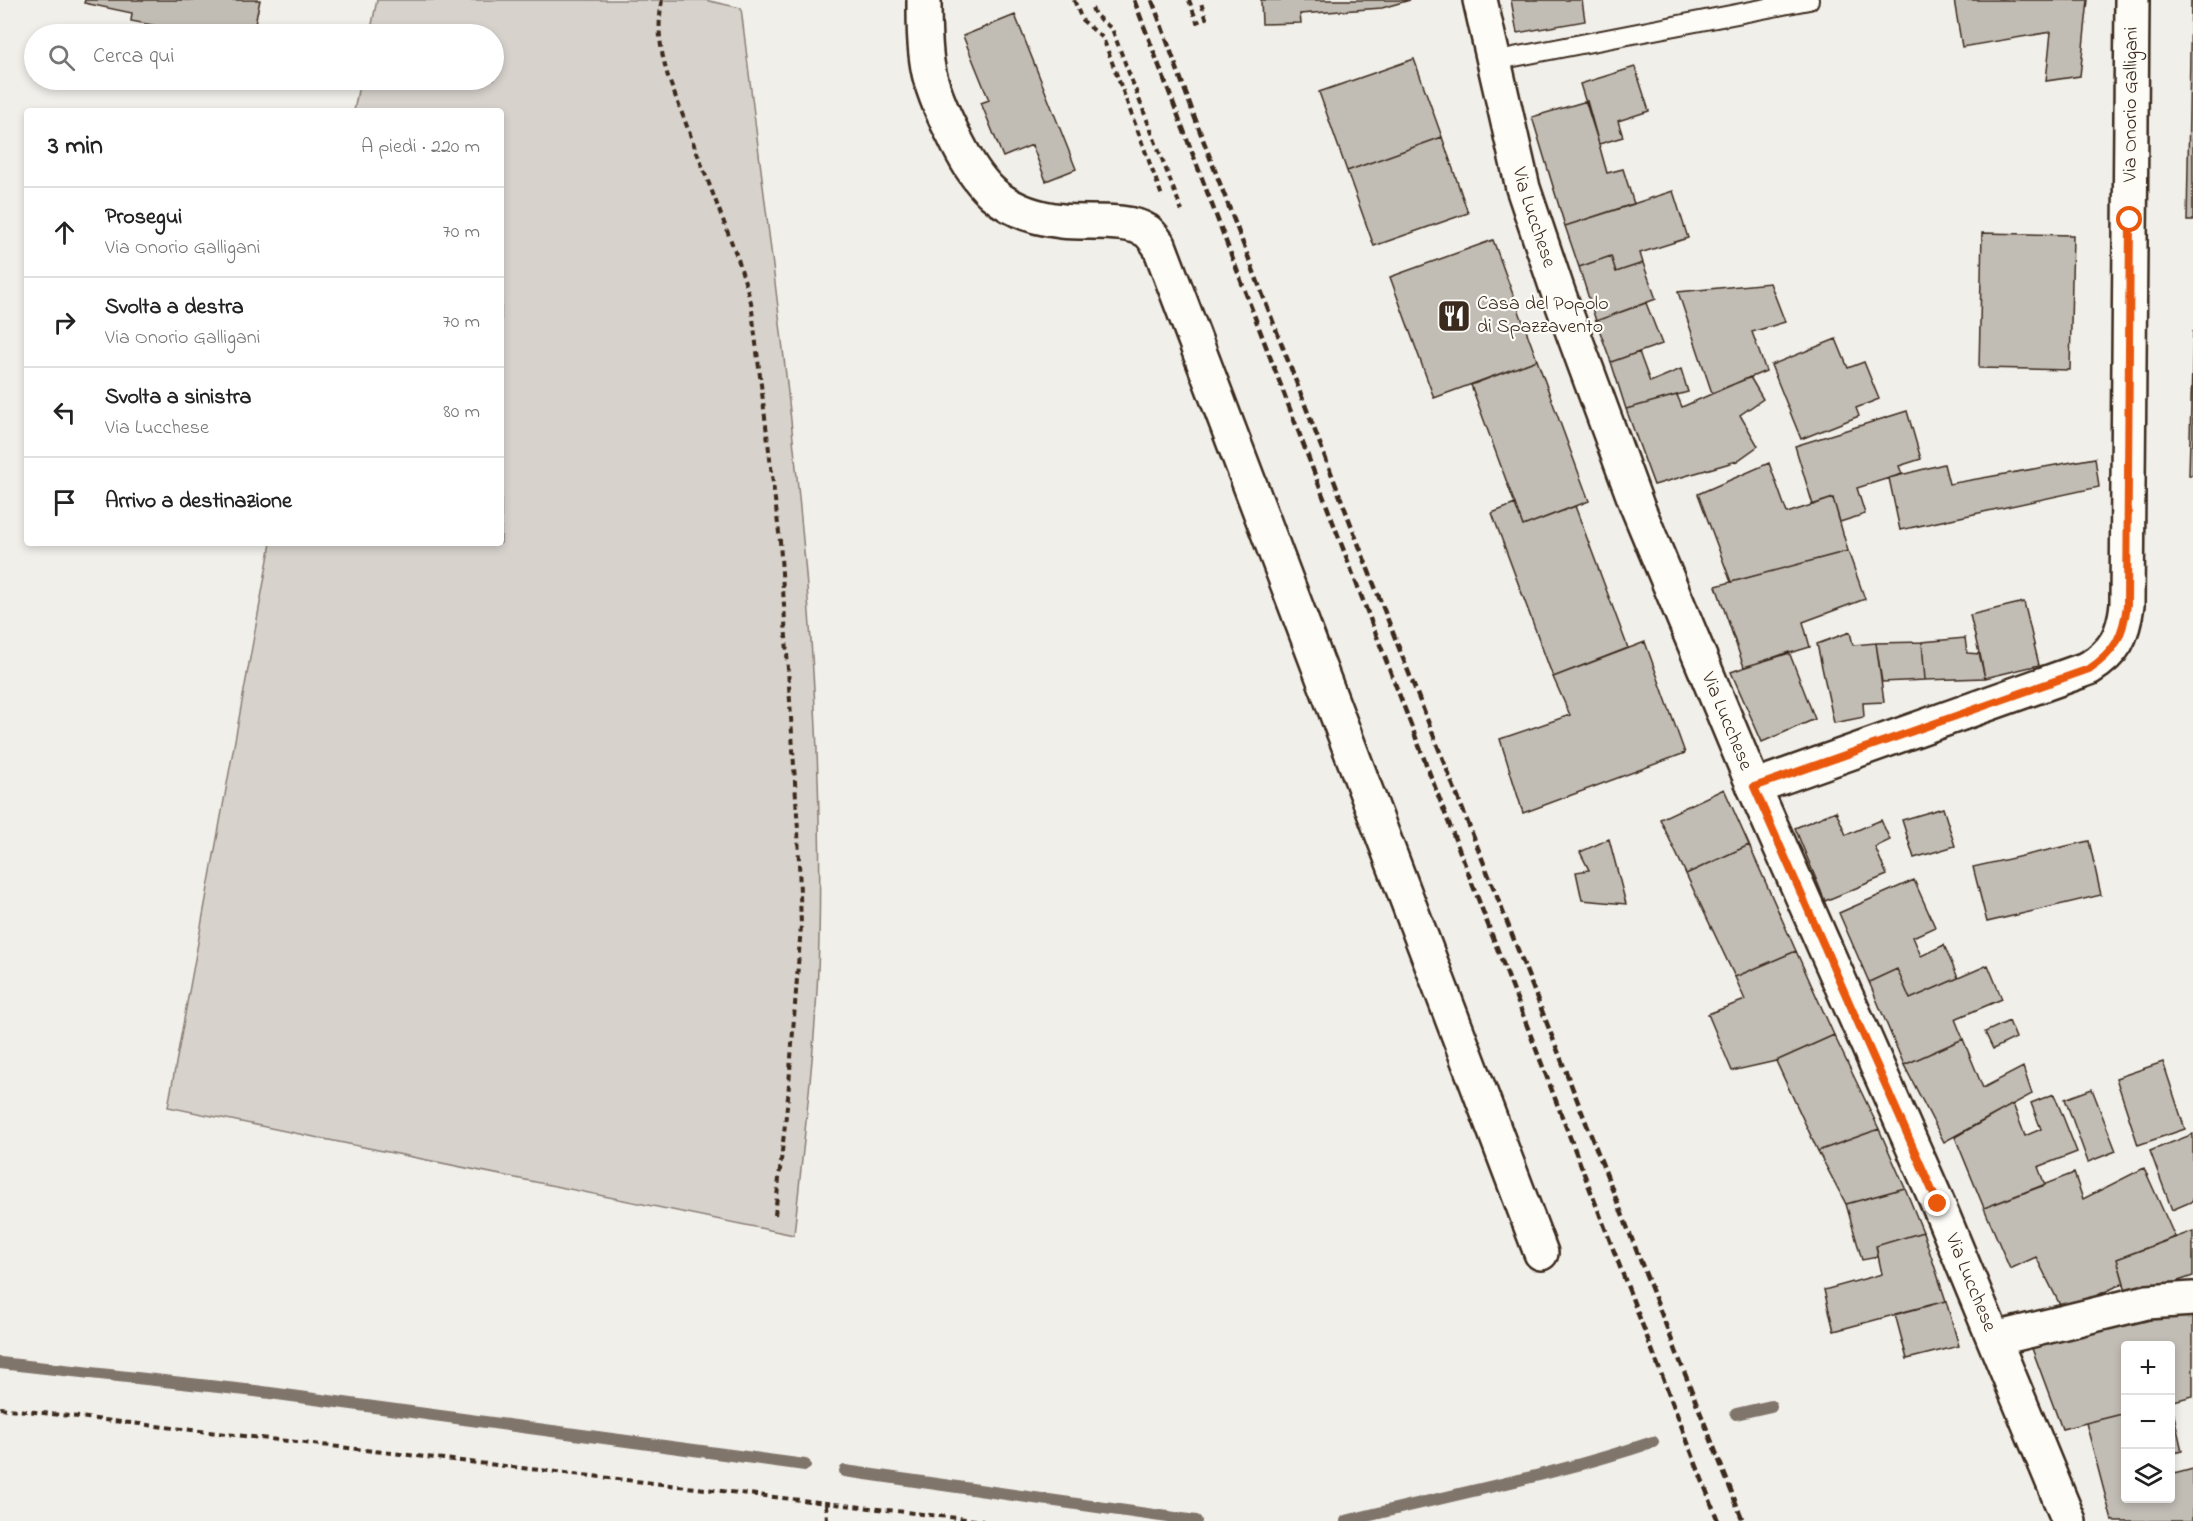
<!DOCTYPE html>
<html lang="it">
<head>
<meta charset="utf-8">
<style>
  :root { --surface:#fff; --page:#f6f6f6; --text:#222; --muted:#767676; --line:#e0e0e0 }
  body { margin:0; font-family:"Indie Flower",sans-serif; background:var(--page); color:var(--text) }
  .controls { position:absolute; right:18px; bottom:18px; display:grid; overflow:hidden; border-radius:6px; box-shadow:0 3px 9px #0003 }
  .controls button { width:54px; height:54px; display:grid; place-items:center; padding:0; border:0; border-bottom:2px solid var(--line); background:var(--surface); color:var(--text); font:30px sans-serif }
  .stop { position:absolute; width:18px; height:18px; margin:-14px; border:4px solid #ea580c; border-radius:50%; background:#fff }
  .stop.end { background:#ea580c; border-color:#fff; box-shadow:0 2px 6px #0008 }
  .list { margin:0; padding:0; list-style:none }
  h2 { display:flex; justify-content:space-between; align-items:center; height:78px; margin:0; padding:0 24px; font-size:26px }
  h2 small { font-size:20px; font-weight:400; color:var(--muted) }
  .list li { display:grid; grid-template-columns:39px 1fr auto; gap:18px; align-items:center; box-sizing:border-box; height:90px; padding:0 24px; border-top:2px solid var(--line) }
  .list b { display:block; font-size:22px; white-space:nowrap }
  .list p { margin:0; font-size:20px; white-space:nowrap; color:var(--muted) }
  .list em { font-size:20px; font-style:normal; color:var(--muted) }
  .icon { flex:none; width:33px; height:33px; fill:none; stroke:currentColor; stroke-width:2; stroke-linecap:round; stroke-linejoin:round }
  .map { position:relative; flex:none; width:2193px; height:1521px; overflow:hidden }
  .search { position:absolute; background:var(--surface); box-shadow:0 3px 9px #0003; left:24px; top:24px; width:480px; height:66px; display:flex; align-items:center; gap:15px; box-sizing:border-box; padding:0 21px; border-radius:33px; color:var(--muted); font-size:22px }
  .panel { position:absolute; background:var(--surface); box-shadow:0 3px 9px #0003; left:24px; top:108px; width:480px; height:438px; border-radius:6px }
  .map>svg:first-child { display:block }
</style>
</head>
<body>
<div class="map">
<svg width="2193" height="1521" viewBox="0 0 2193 1521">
  <rect width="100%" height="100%" fill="#f1efea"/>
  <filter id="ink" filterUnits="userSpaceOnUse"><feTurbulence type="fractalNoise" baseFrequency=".0167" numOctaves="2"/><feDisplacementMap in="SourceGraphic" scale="12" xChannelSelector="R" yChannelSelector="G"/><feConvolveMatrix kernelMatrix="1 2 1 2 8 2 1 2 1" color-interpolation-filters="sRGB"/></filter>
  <g filter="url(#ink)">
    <path fill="#d7d2cc" stroke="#897e75" stroke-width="1.5" d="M377 0H705L741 8C778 317 826 627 819 939 817 1037 804 1137 794 1235L168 1107 271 543H501V111H354L360 80H494V34H370Z"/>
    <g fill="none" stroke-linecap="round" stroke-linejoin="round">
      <path stroke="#80746b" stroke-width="12" d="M0 1363 255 1391 805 1465
        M1736 1414 1771 1406
        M845 1471 1196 1521
        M1346 1521C1448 1495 1553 1476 1653 1442"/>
    </g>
    <path fill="#c1bcb4" stroke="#3b2a1e" stroke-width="1.5" d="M85 0H260L253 34H199L131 21 132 13 84 3Z
      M1261 0H1410L1382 8 1300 14 1301 23 1262 24Z
      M1511 0H1582L1585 21 1517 33Z
      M1954 0H2088L2080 76 2046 81 2051 32 1962 47Z
      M2191 0H2193V221H2187Z
      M1015 15 1076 169 1046 181 1032 145 1003 157 981 103 989 100 963 36Z
      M1414 59 1442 137 1347 171 1319 92Z
      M1635 67 1649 111 1618 121 1623 137 1599 144 1580 84Z
      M1587 101 1607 173 1623 169 1634 204 1565 226 1532 117Z
      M1442 137 1468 213 1374 246 1347 171Z
      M1673 191 1688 238 1640 253 1643 263 1616 272 1611 256 1579 267 1565 226Z
      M1982 233 2073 235 2070 370 1979 368Z
      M1493 240 1537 360 1434 398 1390 277Z
      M1611 256 1616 272 1643 263 1656 299 1596 321 1579 267Z
      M1770 283 1785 322 1752 332 1766 371 1712 393 1678 292Z
      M1646 303 1662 344 1611 362 1596 321Z
      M2193 331V475H2189Z
      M1836 339 1848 368 1864 362 1879 399 1856 408 1859 416 1801 439 1771 365Z
      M1639 352 1650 382 1681 369 1688 392 1626 409 1611 362Z
      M1537 360 1589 501 1523 526 1471 385Z
      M1750 377 1763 399 1740 415 1758 446 1737 461 1654 485 1626 409 1677 395 1682 407Z
      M1907 411 1921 459 1899 466 1902 474 1857 488 1865 514 1840 522 1833 498 1813 505 1795 446Z
      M2095 458 2099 487 1900 530 1889 478 1944 464 1949 484Z
      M1769 463 1787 513 1833 498 1848 551 1731 582 1698 494Z
      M1515 504 1523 526 1575 506 1628 648 1553 677 1492 513Z
      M1848 551 1865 599 1803 622 1810 647 1744 667 1716 586Z
      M2024 602 2039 665 1985 678 1970 615Z
      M1850 632 1853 645 1876 643 1884 702 1863 703 1864 717 1834 723 1817 644Z
      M1965 638 1967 653 1980 654 1985 678 1925 680 1922 642Z
      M1645 642 1685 753 1523 813 1500 739 1570 715 1553 677Z
      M1922 642 1925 680 1882 682 1876 643Z
      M1789 652 1815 719 1762 742 1731 672Z
      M1724 789 1749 845 1686 874 1660 819Z
      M1943 808 1955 846 1914 858 1902 820Z
      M1836 811 1846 835 1881 820 1890 840 1875 847 1887 875 1825 901 1795 828Z
      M1609 839 1626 904 1582 900 1576 872 1589 870 1580 852Z
      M2089 841 2101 895 1987 922 1973 867Z
      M1749 845 1796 951 1735 977 1686 874Z
      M1914 880 1935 927 1913 937 1921 956 1944 945 1958 978 1910 999 1897 969 1869 982 1839 913Z
      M1796 951 1834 1035 1776 1061 1732 1071 1708 1014 1745 1000 1735 977Z
      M1988 965 2002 999 1955 1019 1963 1039 1904 1065 1869 982 1897 969 1910 999Z
      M2009 1021 2016 1038 1993 1049 1985 1032Z
      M1834 1035 1879 1129 1818 1151 1776 1061Z
      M1963 1039 1983 1088 2023 1067 2032 1094 1944 1142 1904 1065Z
      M2163 1062 2185 1129 2138 1145 2116 1078Z
      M2092 1089 2116 1151 2088 1162 2065 1099Z
      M2054 1094 2077 1152 2038 1167 2045 1185 1984 1208 1955 1137 2013 1104 2025 1136 2041 1129 2031 1103Z
      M1879 1129 1905 1188 1846 1204 1818 1151Z
      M2193 1134V1201L2172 1210 2150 1151Z
      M2144 1168 2175 1237 2117 1259 2124 1283 2063 1311 2036 1257 2010 1269 1984 1208 2074 1173 2083 1199Z
      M1905 1188 1923 1232 1876 1246 1878 1257 1862 1260 1846 1204Z
      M2193 1231V1276L2128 1298 2117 1259Z
      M1923 1232 1946 1301 1834 1331 1824 1290 1882 1274 1876 1246Z
      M1946 1301 1959 1346 1907 1359 1895 1314Z
      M2193 1309V1396L2170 1402V1346H2126V1413L2062 1429 2030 1343Z
      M2171 1402 2182 1451 2170 1454V1402Z
      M2126 1413V1498H2170V1475L2193 1469V1521H2112L2086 1423Z"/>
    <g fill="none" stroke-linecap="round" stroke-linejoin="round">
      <defs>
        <path id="service" d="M1493 61 1809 0"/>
        <g id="minor">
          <path d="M924 0C924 23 924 46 928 68 932 90 942 112 952 132 977 185 1000 214 1062 221 1086 224 1127 218 1147 231 1152 235 1155 240 1159 245L1541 1253"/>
          <path id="s1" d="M1754 787 2089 668C2115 652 2123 636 2127 605L2132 0"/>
          <path d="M1995 1339 2147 1302 2193 1299"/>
        </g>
        <g id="tertiary">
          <path id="s2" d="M1480 0 1523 188 1558 292 1637 506 1754 787 1938 1204 2069 1521"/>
        </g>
      </defs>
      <use href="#service" stroke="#3b2a1e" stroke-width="22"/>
      <use href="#minor" stroke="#3b2a1e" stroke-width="38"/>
      <use href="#tertiary" stroke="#3b2a1e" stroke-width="38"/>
      <path stroke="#3b2a1e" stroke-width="4" stroke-dasharray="6 4.5" stroke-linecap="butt" d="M662 0C657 30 660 48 668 77L738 259 751 302 780 541 798 830 801 926 788 1097 775 1215
        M1074 0 1082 20 1103 38 1162 196
        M1189 0 1197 22 1206 18 1200 0
        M1092 8 1095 15 1112 29 1182 211
        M0 1408 983 1521
        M826 1504 827 1521"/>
      <use href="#service" stroke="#fdfcf7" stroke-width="18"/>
      <use href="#minor" stroke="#fdfcf7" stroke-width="33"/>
      <use href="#tertiary" stroke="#fdfcf7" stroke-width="33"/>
      <path stroke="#3b2a1e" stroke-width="4.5" stroke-dasharray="9 4.5" stroke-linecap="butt" d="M1134 0 1352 572 1718 1521
        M1152 0 1199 129 1373 582 1743 1521"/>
    </g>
  </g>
  <g fill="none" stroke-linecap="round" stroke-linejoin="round" filter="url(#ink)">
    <path stroke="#ea580c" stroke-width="8" d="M1938 1204 1754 787 2089 669C2115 652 2123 636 2127 605L2130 220"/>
  </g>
  <defs>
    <symbol id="restaurant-square" viewBox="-11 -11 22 22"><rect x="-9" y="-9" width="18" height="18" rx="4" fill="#3b2a1e" stroke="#fdfcf7"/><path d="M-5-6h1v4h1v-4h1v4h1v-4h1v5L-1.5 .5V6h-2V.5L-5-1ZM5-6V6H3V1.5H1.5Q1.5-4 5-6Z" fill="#fff"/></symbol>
  </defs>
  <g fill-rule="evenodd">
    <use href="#restaurant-square" x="1435" y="297" width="38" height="38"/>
  </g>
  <g text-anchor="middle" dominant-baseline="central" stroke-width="4.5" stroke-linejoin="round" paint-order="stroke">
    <g font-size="20" fill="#3b2a1e" stroke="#fdfcf7">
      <text stroke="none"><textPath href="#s1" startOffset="933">Via Onorio Galligani</textPath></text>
      <text stroke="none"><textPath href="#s2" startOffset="224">Via Lucchese</textPath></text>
      <text stroke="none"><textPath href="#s2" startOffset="764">Via Lucchese</textPath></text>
      <text stroke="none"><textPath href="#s2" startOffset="1376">Via Lucchese</textPath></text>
    </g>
    <g font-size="20" fill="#3b2a1e" stroke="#fdfcf7" text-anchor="start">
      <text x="1477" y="304">Casa del Popolo<tspan x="1477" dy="23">di Spazzavento</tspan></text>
    </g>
  </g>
</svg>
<div class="controls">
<button>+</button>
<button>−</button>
<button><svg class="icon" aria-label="layers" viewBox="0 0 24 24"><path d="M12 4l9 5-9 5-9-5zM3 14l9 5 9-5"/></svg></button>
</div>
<div class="stop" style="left:2130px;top:220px"></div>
<div class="stop end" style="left:1938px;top:1204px"></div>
<div class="search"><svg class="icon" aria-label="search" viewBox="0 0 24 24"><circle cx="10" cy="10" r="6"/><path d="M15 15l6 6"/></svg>Cerca qui</div>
<section class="panel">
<h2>3 min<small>A piedi · 220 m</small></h2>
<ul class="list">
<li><svg class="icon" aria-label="ahead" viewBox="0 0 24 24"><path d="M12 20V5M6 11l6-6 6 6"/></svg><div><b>Prosegui</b><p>Via Onorio Galligani</p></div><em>70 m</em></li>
<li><svg class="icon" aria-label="right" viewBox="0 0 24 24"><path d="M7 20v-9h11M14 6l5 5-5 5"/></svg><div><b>Svolta a destra</b><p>Via Onorio Galligani</p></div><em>70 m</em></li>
<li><svg class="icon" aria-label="left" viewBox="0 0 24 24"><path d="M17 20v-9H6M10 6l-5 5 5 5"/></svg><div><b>Svolta a sinistra</b><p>Via Lucchese</p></div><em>80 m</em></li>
<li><svg class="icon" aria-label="arrive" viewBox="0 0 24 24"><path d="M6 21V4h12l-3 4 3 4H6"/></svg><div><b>Arrivo a destinazione</b></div></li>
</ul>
</section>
</div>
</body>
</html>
